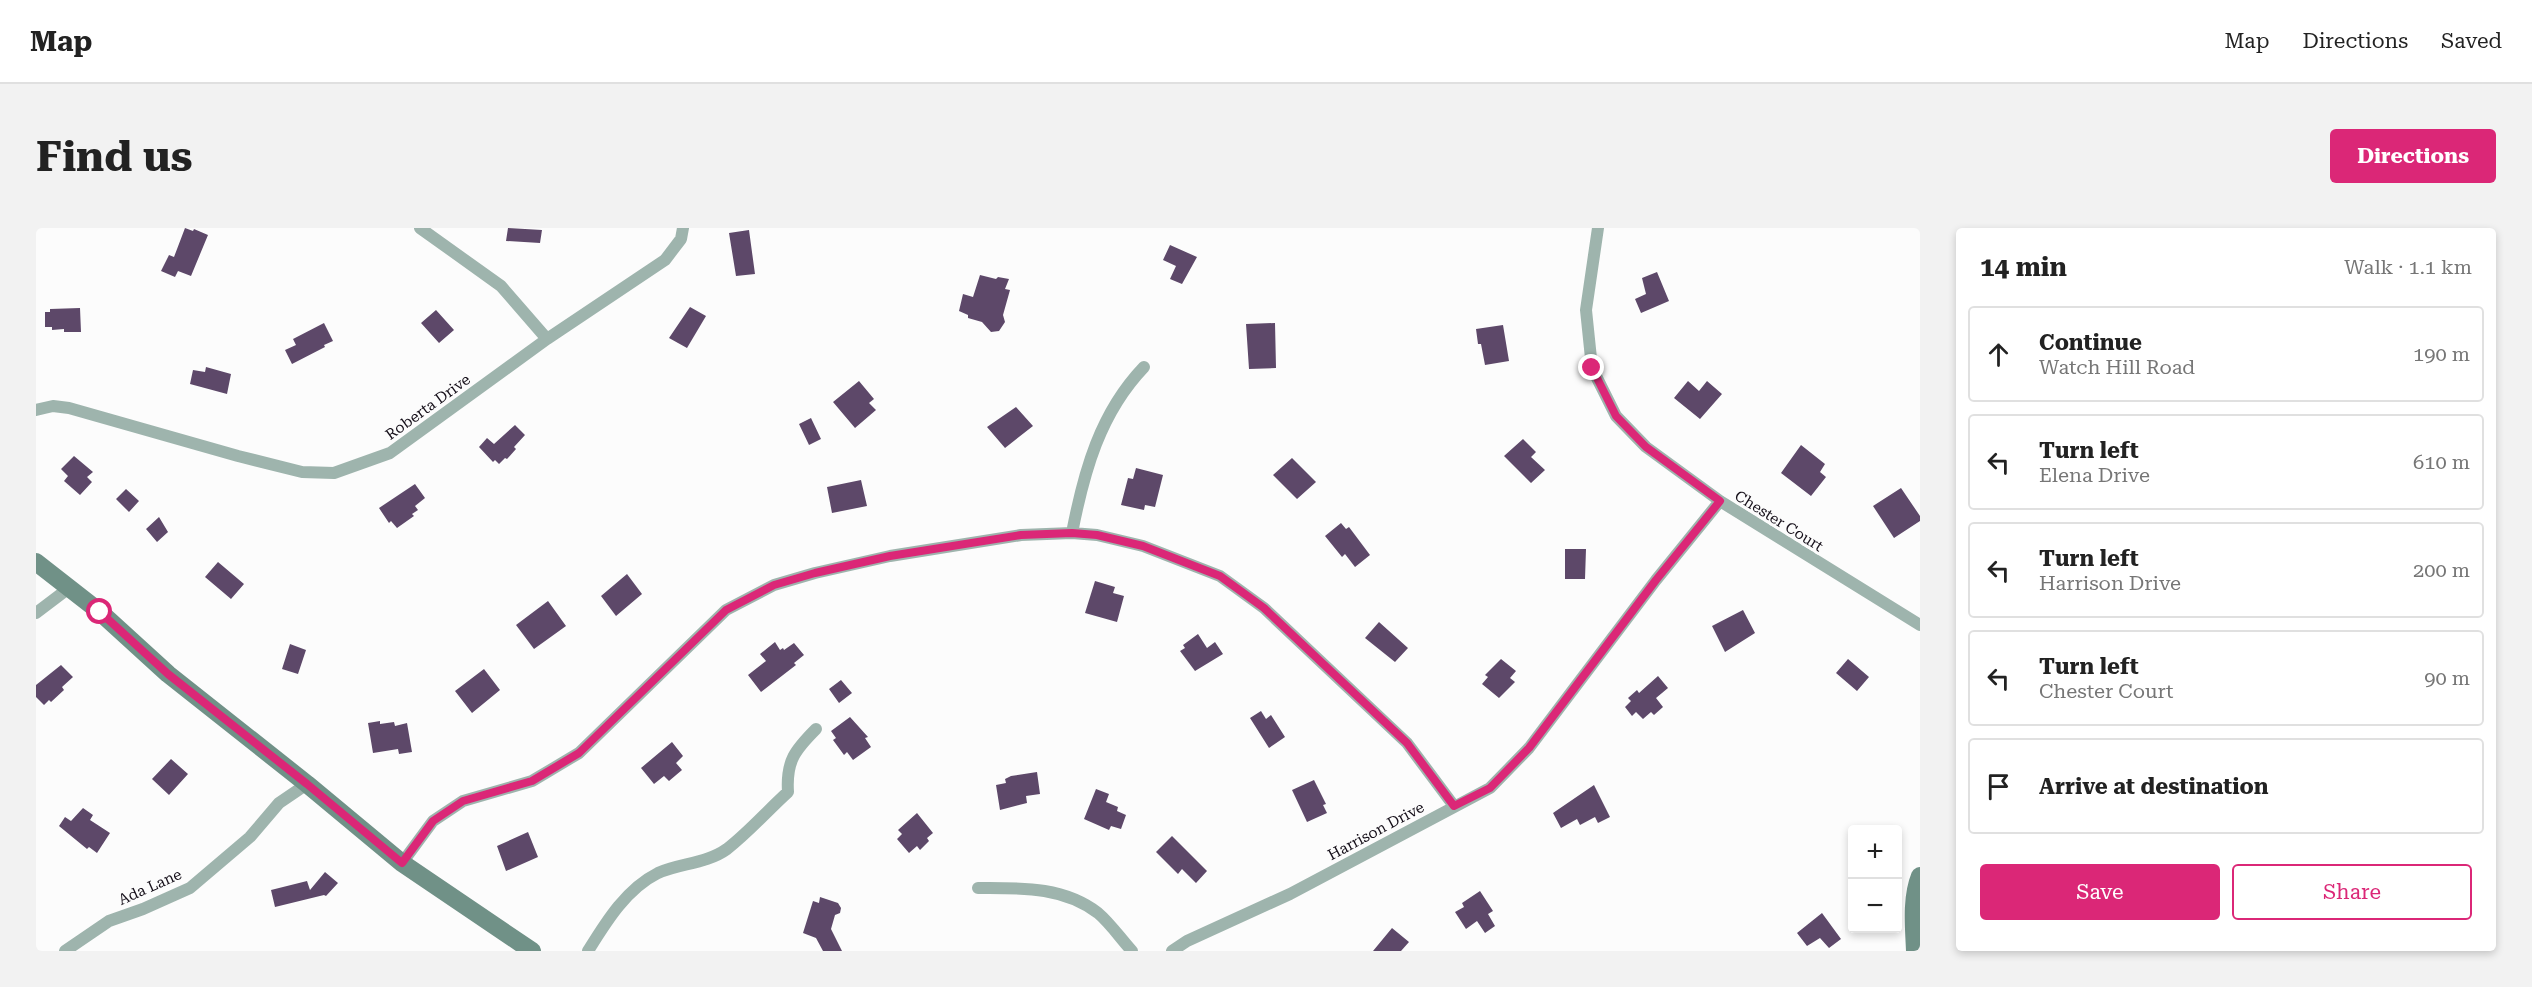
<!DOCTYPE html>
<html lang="en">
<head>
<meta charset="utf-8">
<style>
  :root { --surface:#fff; --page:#f2f2f2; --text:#222; --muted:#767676; --line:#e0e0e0; --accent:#db2777 }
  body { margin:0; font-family:"Roboto Serif",serif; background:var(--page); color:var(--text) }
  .controls { position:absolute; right:18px; bottom:18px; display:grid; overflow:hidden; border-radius:6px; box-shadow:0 3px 9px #0003 }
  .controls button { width:54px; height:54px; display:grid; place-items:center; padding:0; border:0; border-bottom:2px solid var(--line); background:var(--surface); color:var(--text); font:30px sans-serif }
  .stop { position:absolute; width:18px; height:18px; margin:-14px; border:4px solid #db2777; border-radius:50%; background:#fff }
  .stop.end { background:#db2777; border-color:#fff; box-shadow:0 2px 6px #0008 }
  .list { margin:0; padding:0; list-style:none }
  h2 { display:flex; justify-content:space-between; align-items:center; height:78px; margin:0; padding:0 24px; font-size:26px }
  h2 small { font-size:20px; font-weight:400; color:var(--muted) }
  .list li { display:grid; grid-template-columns:39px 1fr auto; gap:18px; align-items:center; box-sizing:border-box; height:96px; margin:0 12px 12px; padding:0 12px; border:2px solid var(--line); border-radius:6px }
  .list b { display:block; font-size:22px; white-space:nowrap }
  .list p { margin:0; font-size:20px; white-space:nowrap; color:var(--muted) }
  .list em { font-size:20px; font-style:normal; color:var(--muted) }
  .actions { display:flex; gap:12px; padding:18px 24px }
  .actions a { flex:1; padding:14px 0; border:2px solid var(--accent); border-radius:6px; text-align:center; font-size:21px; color:var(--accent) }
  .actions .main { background:var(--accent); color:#fff }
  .icon { flex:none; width:33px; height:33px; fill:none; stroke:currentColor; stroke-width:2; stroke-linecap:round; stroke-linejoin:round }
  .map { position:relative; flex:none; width:1884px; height:723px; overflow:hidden; border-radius:6px }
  header { display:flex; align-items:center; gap:36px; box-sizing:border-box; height:84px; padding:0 30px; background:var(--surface); border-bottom:2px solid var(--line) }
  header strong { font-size:28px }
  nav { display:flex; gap:33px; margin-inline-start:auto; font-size:21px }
  .intro { display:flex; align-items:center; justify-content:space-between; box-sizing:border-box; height:144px; padding:0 36px }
  h1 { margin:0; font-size:42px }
  .button { padding:15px 27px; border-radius:6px; background:var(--accent); color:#fff; font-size:21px; font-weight:700 }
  main { display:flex; gap:36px; padding:0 36px }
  aside { flex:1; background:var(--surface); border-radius:6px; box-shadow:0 3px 9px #0003 }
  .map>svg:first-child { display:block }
</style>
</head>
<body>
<header>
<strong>Map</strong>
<nav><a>Map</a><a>Directions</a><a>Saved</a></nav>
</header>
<div class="intro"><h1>Find us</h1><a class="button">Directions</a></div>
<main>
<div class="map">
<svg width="1884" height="723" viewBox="0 0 1884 723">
  <rect width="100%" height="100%" fill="#fcfcfc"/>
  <path fill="#5d4869" d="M149 0 157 3 158 1 172 7 155 48 142 43 139 49 125 43 133 27 138 29Z
    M472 0 506 2 504 15 470 13Z
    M713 2 719 46 700 48 693 5Z
    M1134 17 1161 29 1146 56 1134 51 1140 38 1127 32Z
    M1621 44 1633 73 1605 85 1599 71 1610 66 1606 50Z
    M944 47 960 51 962 49 973 51 969 61 974 62 967 87 969 94 963 103 955 104 946 94 932 90V87L923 83 927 66 937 69Z
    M654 79 670 88 651 120 633 110Z
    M44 80 45 104H28V101L16 102V99H9V84H14V81Z
    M400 82 418 102 403 115 385 95Z
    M288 95 297 113 288 117 289 119 256 136 249 122 260 117 257 111Z
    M1239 95 1240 140 1213 141 1210 96Z
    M1467 97 1473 133 1449 137 1445 116H1442L1440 101Z
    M170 139 195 146 191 166 154 156 157 142 169 144Z
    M823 153 838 171 833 175 840 182 819 200 797 174Z
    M1652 153 1663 163 1671 153 1686 166 1664 191 1638 170Z
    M980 179 997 198 969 220 951 199Z
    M775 190 785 211 773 217 763 196Z
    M479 197 489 207 478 219 480 221 471 231 469 230 463 236 459 232 457 234 443 219 451 210 458 216Z
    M1487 211 1500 224 1495 229 1509 242 1495 255 1468 228Z
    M1765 217 1789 236 1784 244 1790 249 1775 268 1745 245Z
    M38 228 57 244 51 249 56 254 44 267 28 253 32 248 25 241Z
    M1256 230 1280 254 1261 271 1237 247Z
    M1100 240 1127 247 1119 279 1109 277 1108 282 1085 277 1092 250 1097 251Z
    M825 252 831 278 796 285 791 259Z
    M379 256 389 270 379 278 382 282 376 286 378 288 361 300 355 293 353 295 343 280Z
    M1865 260 1884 288V293L1858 310 1837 278Z
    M90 261 103 273 93 284 80 271Z
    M123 289 132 304 121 314 110 301Z
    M1305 295 1310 301 1313 299 1334 327 1319 339 1309 326 1306 329 1289 308Z
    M1529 321H1550L1549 351H1529Z
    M182 334 208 356 195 371 169 349Z
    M591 346 606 366 580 388 565 368Z
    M1059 353 1079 359 1077 365 1088 368 1081 394 1049 385Z
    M512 373 530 398 498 421 480 397Z
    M1707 382 1719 405 1689 424 1676 398Z
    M1343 394 1372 420 1359 434 1329 410Z
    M1162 406 1171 420 1179 414 1187 426 1159 443 1144 423 1149 420 1147 417Z
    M739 414 744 422 747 420 748 422 758 415 768 427 758 435 760 437 725 464 712 447 730 433 724 426Z
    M254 416 270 422 262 446 246 441Z
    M1465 431 1480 443 1474 450 1479 454 1463 470 1446 456 1452 449 1449 447Z
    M1812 431 1833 449 1821 463 1800 445Z
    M25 437 37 449 26 459 28 462 15 474 13 472 8 477 0 469V457Z
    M448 441 464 462 436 485 419 463Z
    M1622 448 1632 460 1620 470 1627 479 1618 487 1615 484 1607 491 1600 484 1596 488 1589 479 1595 473 1592 470 1601 462 1603 465Z
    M805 452 816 465 803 475 793 461Z
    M1225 483 1230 491 1235 487 1249 509 1233 520 1214 490Z
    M814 489 832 509 829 510 835 519 817 532 811 524 808 527 797 512 800 510 795 503Z
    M344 493V496L358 494 359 498 371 495 376 524 363 526 362 521 337 525 332 495Z
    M636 514 647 528 640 535 646 542 633 553 628 548 618 556 605 540Z
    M135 531 152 546 133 567 116 551Z
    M1001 544 1004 566 990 568 991 575 964 582 960 557 970 555 969 551 975 548Z
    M1278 552 1290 576 1287 577 1291 585 1271 594 1256 562Z
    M1558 557 1574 589 1562 595 1559 589 1544 597 1541 591 1525 600 1517 585Z
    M1060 561 1073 566 1070 574 1082 579 1081 583 1090 587 1085 601 1075 598 1073 602 1048 591Z
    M47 580 57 587 54 592 74 605 61 625 53 619 51 621 23 598 29 589 35 593Z
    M881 585 897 605 891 610 893 613 884 622 881 618 873 625 861 611 866 606 862 602Z
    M492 604 502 629 470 643 461 618Z
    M1136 608 1171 643 1160 655 1146 641 1142 646 1120 624Z
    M289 644 302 655 290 668 288 667 239 679 235 662 271 653 274 662Z
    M1444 663 1457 683 1452 686 1459 698 1449 705 1441 693 1430 701 1419 684 1428 679 1426 675Z
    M784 669 802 675 805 680 804 685 799 687 795 701 806 723H787L780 710 767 705 777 673 783 675Z
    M1786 685 1805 711 1793 720 1784 710 1771 718 1761 705Z
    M1356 700 1373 714 1365 723H1337Z"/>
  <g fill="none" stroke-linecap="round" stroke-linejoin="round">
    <path stroke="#9eb4ad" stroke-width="12" d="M384 0 465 58 511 111
      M1562 0 1550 82 1556 140 1580 188 1610 219 1684 273 1884 397
      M0 182 17 178 33 180 202 228 266 244 298 245 354 225 511 111 629 32 645 11 647 0
      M1036 305C1048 243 1064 185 1108 139
      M0 385 33 360
      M366 635 397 593 427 573 496 553 543 525 690 382 738 357 779 345 854 328 985 307 1036 305 1061 307 1107 318 1184 348 1228 380 1371 515 1418 578
      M942 660C984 660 1027 658 1062 685 1074 695 1085 711 1096 723
      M29 723 73 693 107 681 154 660 214 609 243 575 271 556
      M552 723C570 694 590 661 622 645 644 635 670 636 691 621 713 604 732 582 752 564 750 533 759 522 780 501
      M1136 723 1151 713 1254 666 1454 560 1493 520 1620 352 1684 273"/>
    <path stroke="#709187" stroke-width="18" d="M0 334 64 384 132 446 271 556 366 635 496 723
      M1879 723C1878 699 1875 670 1884 648"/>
  </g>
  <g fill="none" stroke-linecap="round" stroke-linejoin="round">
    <path stroke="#db2777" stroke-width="8" d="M64 384 132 446 271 556 366 635 397 593 427 573 496 553 543 525 690 382 738 357 779 345 854 328 985 307 1036 305 1061 307 1107 318 1184 348 1228 380 1371 515 1418 578 1454 560 1493 520 1620 352 1684 273 1610 219 1580 188 1556 140"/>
  </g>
  <g text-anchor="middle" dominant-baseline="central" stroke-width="6" stroke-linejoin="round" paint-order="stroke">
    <g font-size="15" fill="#150f19" stroke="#fcfcfc">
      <text transform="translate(392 179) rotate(-36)">Roberta Drive</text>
      <text transform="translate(1743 293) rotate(32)">Chester Court</text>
      <text transform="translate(1340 603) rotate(-28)">Harrison Drive</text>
      <text transform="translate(114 659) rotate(-24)">Ada Lane</text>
    </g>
  </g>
</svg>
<div class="controls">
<button>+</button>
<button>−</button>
</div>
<div class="stop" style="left:64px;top:384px"></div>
<div class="stop end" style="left:1556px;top:140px"></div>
</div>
<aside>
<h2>14 min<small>Walk · 1.1 km</small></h2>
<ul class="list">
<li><svg class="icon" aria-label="ahead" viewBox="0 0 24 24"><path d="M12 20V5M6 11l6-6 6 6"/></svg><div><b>Continue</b><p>Watch Hill Road</p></div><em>190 m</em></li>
<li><svg class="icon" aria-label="left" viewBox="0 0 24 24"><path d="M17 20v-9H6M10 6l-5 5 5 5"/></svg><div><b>Turn left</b><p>Elena Drive</p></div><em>610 m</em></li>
<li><svg class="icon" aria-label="left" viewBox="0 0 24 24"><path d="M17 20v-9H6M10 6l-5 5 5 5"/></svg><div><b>Turn left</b><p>Harrison Drive</p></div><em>200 m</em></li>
<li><svg class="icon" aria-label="left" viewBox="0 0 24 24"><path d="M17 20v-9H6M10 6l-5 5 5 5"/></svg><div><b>Turn left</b><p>Chester Court</p></div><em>90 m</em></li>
<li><svg class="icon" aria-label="arrive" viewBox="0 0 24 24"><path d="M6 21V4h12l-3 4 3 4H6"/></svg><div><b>Arrive at destination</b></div></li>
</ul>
<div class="actions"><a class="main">Save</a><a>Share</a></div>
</aside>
</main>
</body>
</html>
